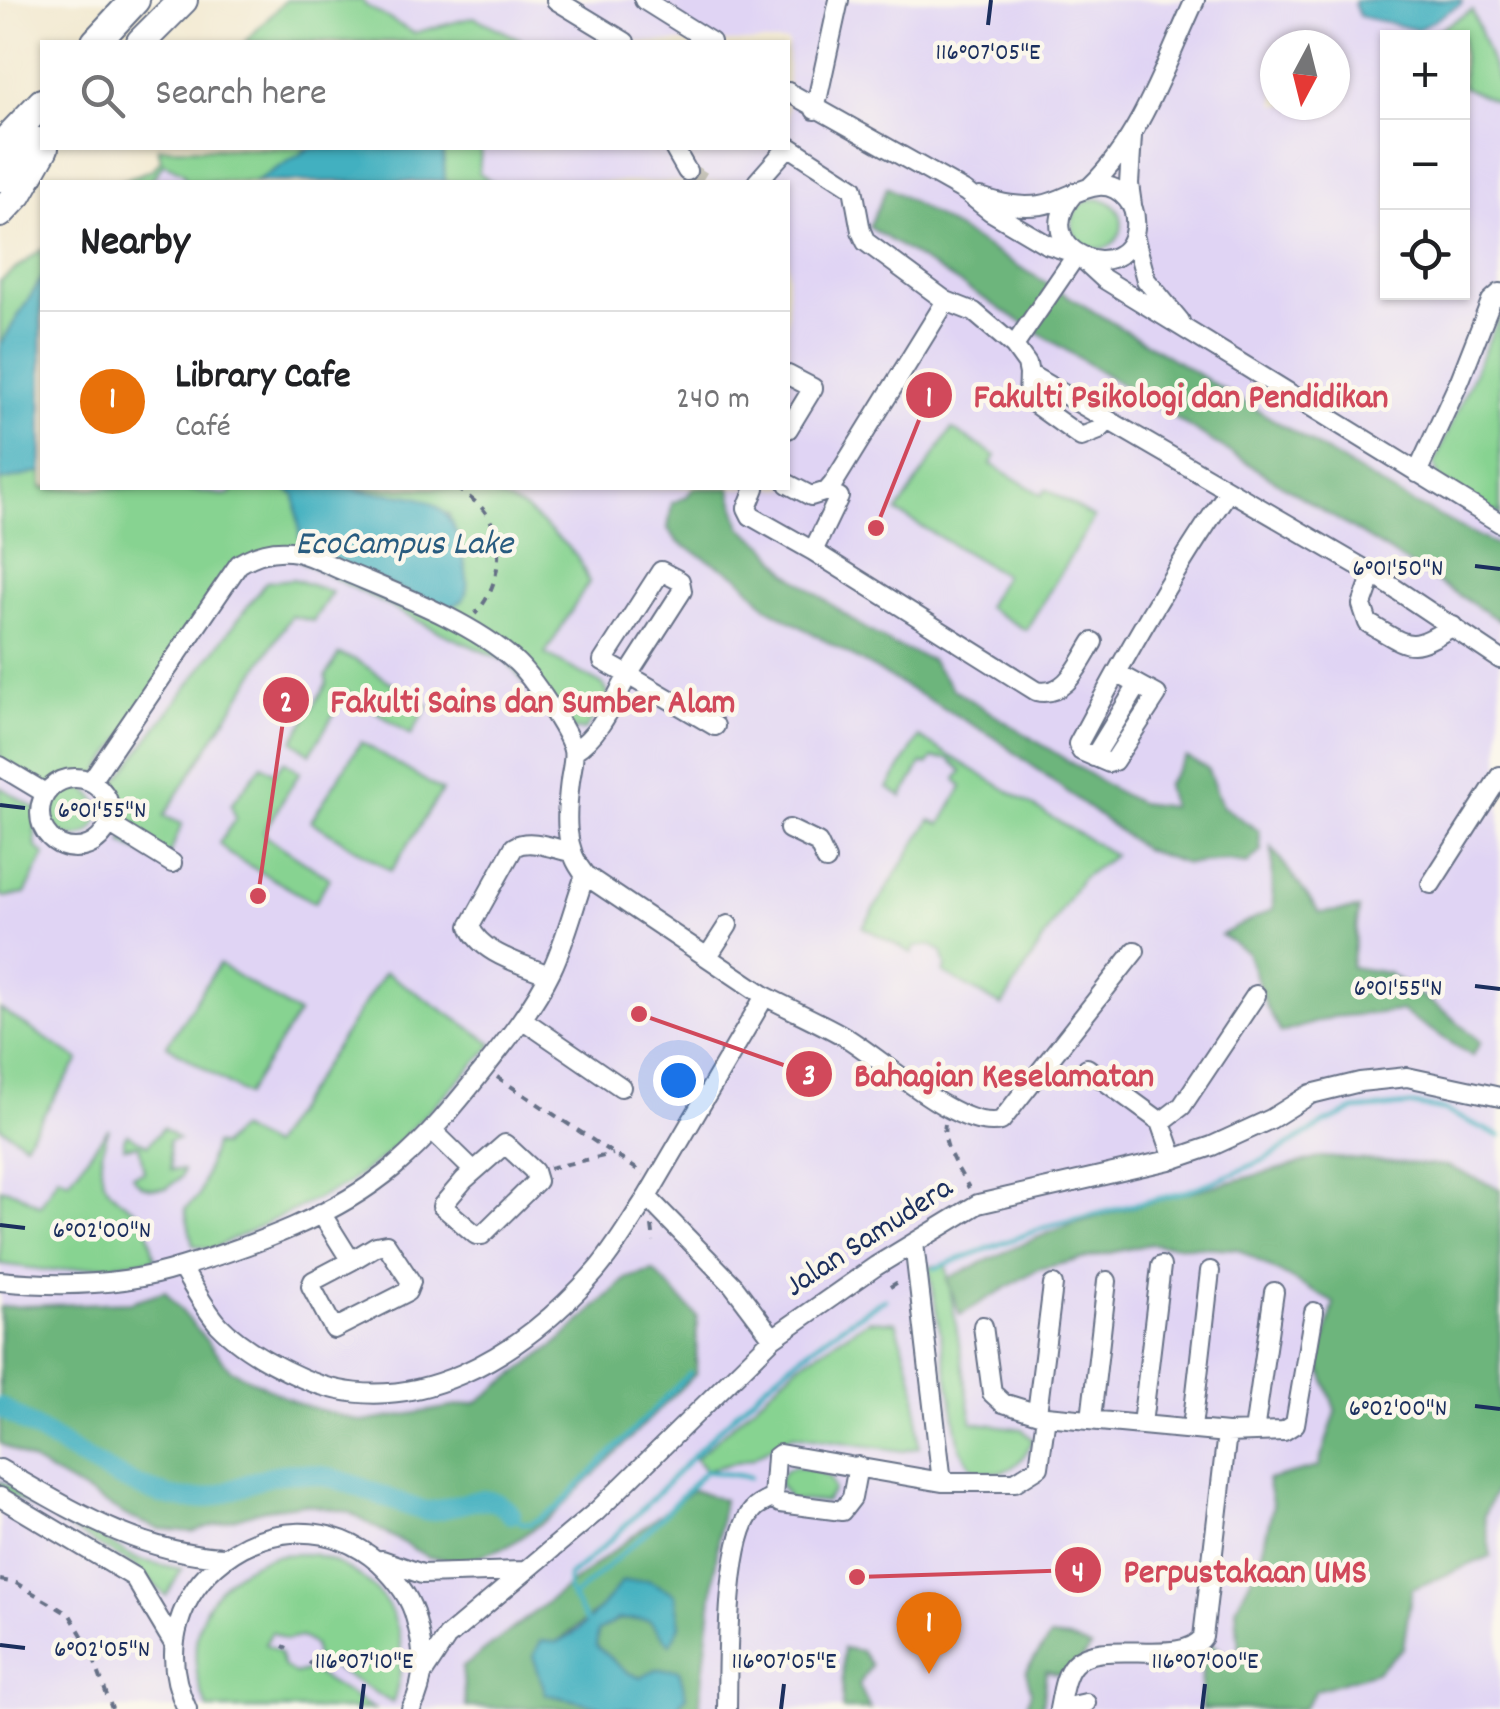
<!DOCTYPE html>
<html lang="en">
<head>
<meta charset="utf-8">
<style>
  :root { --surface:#fff; --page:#f6f6f6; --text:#202124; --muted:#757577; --line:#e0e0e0; --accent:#1a73e8 }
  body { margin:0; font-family:Dekko,sans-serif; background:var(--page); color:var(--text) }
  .controls { position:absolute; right:30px; top:30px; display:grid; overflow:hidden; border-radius:0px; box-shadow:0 2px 8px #0004 }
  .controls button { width:90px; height:90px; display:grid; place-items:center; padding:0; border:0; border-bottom:2px solid var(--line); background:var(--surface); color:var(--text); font:50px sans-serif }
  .compass { position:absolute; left:1260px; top:30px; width:90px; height:90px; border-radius:50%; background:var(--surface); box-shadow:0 2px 8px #0004; rotate:187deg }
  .you { position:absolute; left:678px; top:1080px; width:35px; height:35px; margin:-25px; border:8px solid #fff; border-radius:50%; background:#1a73e8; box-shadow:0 0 0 15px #1a73e833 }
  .badge { display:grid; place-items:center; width:65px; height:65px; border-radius:50%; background:var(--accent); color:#fff; font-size:32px; font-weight:700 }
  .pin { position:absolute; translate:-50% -82px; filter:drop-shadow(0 2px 5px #0008) }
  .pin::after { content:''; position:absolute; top:52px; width:35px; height:30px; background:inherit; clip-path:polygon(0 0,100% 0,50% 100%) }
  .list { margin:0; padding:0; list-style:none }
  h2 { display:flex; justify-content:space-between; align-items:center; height:130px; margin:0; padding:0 40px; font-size:42px }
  h2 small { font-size:32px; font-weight:400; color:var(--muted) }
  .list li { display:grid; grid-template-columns:65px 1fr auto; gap:30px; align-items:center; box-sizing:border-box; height:180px; padding:0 40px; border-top:2px solid var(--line) }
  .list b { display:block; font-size:38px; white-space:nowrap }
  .list p { margin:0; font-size:32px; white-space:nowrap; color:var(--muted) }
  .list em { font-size:32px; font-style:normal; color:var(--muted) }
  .icon { flex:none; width:55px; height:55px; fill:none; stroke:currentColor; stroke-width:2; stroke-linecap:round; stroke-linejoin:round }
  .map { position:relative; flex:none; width:1500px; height:1709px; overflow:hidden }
  .search { position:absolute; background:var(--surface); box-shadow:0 2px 8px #0004; left:40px; top:40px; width:750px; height:110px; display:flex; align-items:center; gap:25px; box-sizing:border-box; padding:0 35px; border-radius:0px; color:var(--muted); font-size:38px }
  .panel { position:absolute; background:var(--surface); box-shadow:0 2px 8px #0004; left:40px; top:180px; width:750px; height:310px; border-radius:0px }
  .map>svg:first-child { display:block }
</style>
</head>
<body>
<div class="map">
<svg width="1500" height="1709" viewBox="0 0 1500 1709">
  <rect width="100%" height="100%" fill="#fbf7ec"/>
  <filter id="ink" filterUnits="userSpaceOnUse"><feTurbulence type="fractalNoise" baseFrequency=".01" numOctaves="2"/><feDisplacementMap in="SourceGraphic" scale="20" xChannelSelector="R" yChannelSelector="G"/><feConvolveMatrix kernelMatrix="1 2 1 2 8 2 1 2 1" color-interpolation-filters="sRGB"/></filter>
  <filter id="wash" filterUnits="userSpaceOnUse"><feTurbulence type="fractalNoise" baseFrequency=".0048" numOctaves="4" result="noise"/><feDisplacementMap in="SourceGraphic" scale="40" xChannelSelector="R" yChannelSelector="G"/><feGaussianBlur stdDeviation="2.25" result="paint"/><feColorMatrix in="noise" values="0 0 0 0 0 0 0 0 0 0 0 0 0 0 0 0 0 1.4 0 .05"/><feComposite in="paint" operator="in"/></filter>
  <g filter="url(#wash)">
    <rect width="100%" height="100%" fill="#f2e9d0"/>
    <path fill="#e0d4f4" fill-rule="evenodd" d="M286 0H1500V1709H0V281L42 249V488H788V182H119L153 169 161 160 158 148H788V42H245ZM1388 38H1462V292H1388ZM1275 45H1335V105H1275Z"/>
    <path fill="#87d391" stroke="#518178" stroke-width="2.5" d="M286 0H363L365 5 414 33 474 17 520 39 518 42H245Z
      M1472 10 1500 86V103L1463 87 1462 38 1426 37Z
      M158 148H310L255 182H187L183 173 164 163 150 182H119L153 169 161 160Z
      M443 148H481L479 173 492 182H445Z
      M1072 224a25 25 0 1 1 50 0a25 25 0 1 1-50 0Z
      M42 249V278L0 345V281Z
      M1500 315V515L1439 479 1434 463Z
      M952 429 996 456 991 464 1042 495 1046 489 1094 518 1026 630 986 607 1004 575 897 512Z
      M42 472V488H177L223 495 230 494 235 488H286L295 495 299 522 448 609 463 600C472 567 455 546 449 514L353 488H478L525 509 556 536 578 557 589 582 545 654 603 685 608 692 606 701 585 730H565L506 661 446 635 291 556 246 560 95 778H64L48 789 0 760V481Z
      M293 579 332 592 313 621 291 616 164 816 182 824 168 858 176 873 122 842C133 818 129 808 110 790L266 582Z
      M339 654 356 660 428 706 411 735 347 692 310 754 293 741 327 683 326 676Z
      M919 737 1114 855 1081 879 1002 1006 944 973 946 966 942 952 931 945 915 947 912 953 863 927 930 820 941 824 962 787 956 779 962 771 949 759 933 758 927 765 922 763 902 797 888 788Z
      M361 742 442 791 391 871 311 821Z
      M284 761 300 772 264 831 267 837 329 878 315 903 229 854 219 843 236 818 231 805 262 765 275 773Z
      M49 812a25 25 0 1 1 50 0a25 25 0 1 1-50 0Z
      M0 787 38 810 35 832 36 847 45 855 25 894 4 897 0 894Z
      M219 964 298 1014 246 1095 167 1045Z
      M385 972 494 1044 386 1155 346 1185 210 1250 193 1245 185 1209 199 1196 214 1144 221 1146 238 1129 271 1146Z
      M0 1009 79 1060 25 1143 0 1127Z
      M109 1128C91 1177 103 1192 145 1216L155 1260 53 1271 0 1264V1188L16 1192 40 1206 58 1176 69 1181Z
      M163 1128 178 1139 168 1141 171 1170H183L181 1177 167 1188C152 1190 140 1189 132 1175L144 1172 139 1145 124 1147 123 1141 127 1134 148 1145Z
      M946 1264 972 1422 1022 1429 1033 1440C1019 1469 1004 1478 973 1469L960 1448 929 1267Z
      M869 1320 896 1322 916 1389 919 1447 904 1451 792 1435 753 1458 706 1470 695 1459 799 1364Z
      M794 1467 812 1468 830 1478 834 1490 825 1502 790 1500 778 1482 785 1471Z
      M0 1481 139 1560 182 1569 166 1596 135 1566 0 1489Z
      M313 1554C387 1578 417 1627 393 1703L316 1658 313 1644 301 1637 286 1640 272 1632 265 1644 279 1652 283 1666 295 1674 309 1670 374 1709H208C178 1644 202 1576 274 1556 286 1553 300 1554 313 1554Z"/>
    <path fill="#6db57b" stroke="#44726c" stroke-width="2.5" d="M887 187 1403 498 1500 547V621L869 227Z
      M694 488H730L741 527 766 546 787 572 858 624 893 645 931 660 953 689 1116 791 1139 803 1171 807 1166 785 1186 757 1207 768 1222 806 1259 831 1261 851 1247 864 1227 861 1186 864 1143 849 994 737 768 608 739 577 679 543 668 529 672 503 686 497Z
      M1272 848 1320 913 1359 909 1351 967 1388 973 1449 1015 1481 1042 1472 1056 1401 1011 1333 1017 1281 1033 1266 1006 1247 952 1221 935 1273 909Z
      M1322 1157 1447 1166 1500 1189V1481L1484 1515 1491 1556 1412 1589 1403 1648 1376 1672 1316 1690 1303 1709H1201L1203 1637 1240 1665 1236 1608 1260 1560 1273 1506 1267 1480 1318 1467 1336 1412 1319 1364 1334 1303 1237 1249 1150 1244 1038 1269 960 1315 947 1279C994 1258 1040 1233 1090 1219 1167 1196 1245 1180 1322 1157Z
      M654 1271 697 1316 696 1373 553 1515 508 1546 464 1561 428 1557 348 1512 304 1504 262 1510 192 1532 159 1529 129 1517 0 1443V1307L131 1302 165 1291 230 1369 299 1404 363 1422 476 1403 559 1342 627 1278Z
      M692 1490 723 1500 699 1709H675L686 1695 656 1669 641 1678 626 1672 596 1646 598 1631 618 1619 649 1620 669 1643 622 1582 601 1608 557 1643 546 1694 611 1709 466 1707 462 1668Z
      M1050 1637 1069 1639 1091 1648 1066 1677 1046 1671 1042 1709H1026L1031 1691 1026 1671Z
      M843 1648 861 1651 871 1665 859 1685 870 1709H842Z"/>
    <path fill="#43b0c0" stroke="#2f708f" stroke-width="2.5" d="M1355 0H1462L1461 4 1417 30 1359 16 1354 4Z
      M310 148H443L445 182H255Z
      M42 278V472L0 481V345Z
      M286 488H353L360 491C421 496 451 493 464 561 467 576 470 587 463 600L448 609 307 551 300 539 295 495Z
      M648 1580 675 1594 680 1625 670 1644 649 1620 618 1619 598 1631 596 1646 626 1672 641 1678 656 1669 679 1670 686 1696 675 1709H611L546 1694 533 1656 541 1641C542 1641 556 1643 557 1642 579 1637 608 1599 622 1582Z"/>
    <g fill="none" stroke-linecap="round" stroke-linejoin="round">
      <path stroke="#43b0c0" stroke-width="5" d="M935 1268 1049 1226 1181 1193 1220 1179 1264 1160 1325 1123 1354 1110 1414 1105 1443 1110 1500 1136
        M511 1514 522 1523 530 1524 557 1508 690 1373
        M572 1598 651 1528 705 1471 749 1477
        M586 1621 568 1590V1577C628 1529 677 1470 733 1416 778 1371 830 1331 885 1299"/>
      <path stroke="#43b0c0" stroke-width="20" d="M0 1407C48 1435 139 1501 194 1499 222 1499 248 1480 275 1475 326 1465 376 1497 424 1511 456 1512 485 1484 511 1514"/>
    </g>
  </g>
  <g filter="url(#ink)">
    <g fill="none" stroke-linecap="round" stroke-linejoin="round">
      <path stroke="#c7c4b9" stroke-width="18" stroke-dasharray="18 9" stroke-linecap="butt" d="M687 171 705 182"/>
      <defs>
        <path id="minor" d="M556 0 625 42
          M644 0 711 42
          M788 92 966 192 990 211 1046 244 1077 254 1104 279 1500 523
          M815 110 839 0
          M788 146 853 188 861 231 866 242 946 301 974 312 1014 346 1027 364 1029 374 1373 574 1500 659
          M674 148 687 171
          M757 182 788 147
          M1091 186C1142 137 1165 64 1195 0
          M980 197C1001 204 1019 208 1041 205 1070 201 1101 168 1127 199 1134 207 1136 218 1135 228 1128 290 1022 252 1075 192
          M1132 205 1129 184 1132 136
          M1134 235 1146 280 1180 321
          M1014 346 1077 254
          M1029 374 1028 399 1081 437 1099 430 1108 421
          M788 375 813 388 788 429
          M1417 473 1460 380 1491 301 1500 293
          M788 484 811 496 827 491 833 484 946 301
          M755 488 747 508 751 516 813 551
          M839 497 813 551 1036 691C1066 698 1079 664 1093 642
          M1373 574 1362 605 1368 623C1411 648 1409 653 1453 626
          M1117 673 1157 695 1114 761 1109 763 1081 751 1078 744C1124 657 1173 572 1228 492
          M574 751C601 734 613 702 628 675L603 661 661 571 680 581 682 591 628 675 715 726
          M1094 757 1138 685
          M0 766 45 793
          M40 813a35 35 0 1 1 70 0a35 35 0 1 1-70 0Z
          M91 781 239 564C257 553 275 548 297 552 313 556 331 566 346 572 400 595 472 622 515 661 530 674 569 732 573 750 575 759 571 772 570 781 566 813 563 849 585 875 574 906 566 939 552 969 534 1006 508 1039 483 1070 456 1104 428 1138 395 1166 336 1216 254 1245 181 1267
          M109 824 172 863
          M789 829 818 843 826 860
          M585 875 765 996 647 1197
          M1431 884 1500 776
          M708 956 728 925
          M548 975C524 964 480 954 470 926L514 847C530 838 553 848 570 852
          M765 996C790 1009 817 1021 842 1035 881 1057 958 1132 1001 1121L1135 951
          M522 1019 621 1087
          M1087 1068 1161 1122
          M433 1131 474 1171
          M505 1144 534 1171 537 1181 482 1235H476L442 1206 464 1180Z
          M1174 1159 1161 1122 1182 1106 1256 995
          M321 1213 351 1261 313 1281 311 1286 334 1329 407 1292 411 1282 386 1244 376 1246 351 1261
          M0 1281C60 1287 123 1286 181 1267 193 1286 204 1308 219 1325 241 1348 273 1365 302 1378 410 1426 524 1354 595 1272 615 1249 630 1222 647 1197L733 1285 773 1338
          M983 1326 992 1393 1003 1403 1045 1416
          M1037 1413 1053 1285
          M1091 1419 1107 1281
          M1142 1424 1161 1266
          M1192 1428 1210 1271
          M1254 1432 1274 1292
          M1227 1433 1284 1431 1295 1424 1314 1312
          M858 1466 852 1498 842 1511 780 1503 773 1498 776 1457 780 1454 942 1482 914 1243
          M0 1469C72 1510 139 1553 224 1557
          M942 1482H1015L1039 1467 1046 1416 1227 1433 1203 1637C1182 1668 1101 1636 1074 1664 1064 1675 1062 1695 1059 1709L1086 1703
          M0 1497 134 1577 174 1644
          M382 1560 422 1574 524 1571
          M422 1675 447 1637 597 1511 773 1338 876 1266 978 1204 1174 1159 1212 1146 1271 1119 1311 1094 1360 1082 1407 1077 1500 1097
          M187 1709C129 1590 280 1477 379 1563 395 1578 411 1598 416 1620 424 1650 427 1680 411 1709
          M727 1709C728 1667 725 1539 753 1510 758 1504 766 1501 773 1498"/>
        <path id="highway" d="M96 42 135 0
          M141 42 183 0
          M0 147 42 103
          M0 177 38 142
          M0 213 18 194 44 148"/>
      </defs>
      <use href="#minor" stroke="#667086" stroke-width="22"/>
      <use href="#highway" stroke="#667086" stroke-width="32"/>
      <path stroke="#667086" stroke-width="4" stroke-dasharray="8 8" stroke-linecap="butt" d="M456 488C466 495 478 502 486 513 507 543 499 589 475 614
        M497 1077 644 1174
        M945 1124C941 1145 959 1170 969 1188
        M549 1168 613 1154
        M652 1226 654 1242
        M890 1287 901 1280
        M0 1580 16 1583 70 1615 90 1649 112 1709
        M283 1646 287 1648
        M309 1662 312 1664"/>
      <use href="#minor" stroke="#fff" stroke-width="18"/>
      <use href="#highway" stroke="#fff" stroke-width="28"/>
    </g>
  </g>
  <path fill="none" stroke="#1b2f5e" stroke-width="4" d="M988 25 991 0M1475 566 1500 569M0 805 25 808M1475 986 1500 989M0 1225 25 1228M1475 1406 1500 1409M0 1645 25 1648M361 1709 364 1684M781 1709 784 1684M1202 1709 1205 1684"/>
  <g text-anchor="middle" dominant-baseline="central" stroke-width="9" stroke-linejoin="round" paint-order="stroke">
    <g font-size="32" fill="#1b2f5e" stroke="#fbf7ec">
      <text transform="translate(870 1239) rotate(-33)">Jalan Samudera</text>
    </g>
    <g font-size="35" font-style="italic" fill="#295c80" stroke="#fbf7ec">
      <text x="404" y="546">EcoCampus Lake</text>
    </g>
  </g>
  <g font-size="25" text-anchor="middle" fill="#1b2f5e" stroke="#fbf7ec" stroke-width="9" stroke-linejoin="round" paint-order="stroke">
    <text x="988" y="59">116°07'05"E</text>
    <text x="1398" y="575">6°01'50"N</text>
    <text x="102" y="817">6°01'55"N</text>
    <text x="1398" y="995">6°01'55"N</text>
    <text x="102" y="1237">6°02'00"N</text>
    <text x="1398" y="1415">6°02'00"N</text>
    <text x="102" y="1656">6°02'05"N</text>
    <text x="364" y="1668">116°07'10"E</text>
    <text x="784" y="1668">116°07'05"E</text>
    <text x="1205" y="1668">116°07'00"E</text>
  </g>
  <path fill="none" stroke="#d1495b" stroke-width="4" d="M876 528L929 395M258 896L286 700M639 1014L809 1074M857 1577L1078 1570"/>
  <g fill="#d1495b" stroke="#fbf7ec" stroke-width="4">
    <circle cx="876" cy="528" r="10"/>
    <circle cx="258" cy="896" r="10"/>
    <circle cx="639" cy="1014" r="10"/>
    <circle cx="857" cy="1577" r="10"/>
    <circle cx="929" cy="395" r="25"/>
    <circle cx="286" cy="700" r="25"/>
    <circle cx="809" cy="1074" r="25"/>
    <circle cx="1078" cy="1570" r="25"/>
  </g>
  <g font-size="30" text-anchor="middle" font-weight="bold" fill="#fff">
    <text x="929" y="406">1</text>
    <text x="286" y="711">2</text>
    <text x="809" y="1084">3</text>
    <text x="1078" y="1581">4</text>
  </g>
  <g font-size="35" text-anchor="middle" font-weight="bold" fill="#d1495b" stroke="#fbf7ec" stroke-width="9" stroke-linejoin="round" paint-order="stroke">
    <text x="1181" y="407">Fakulti Psikologi dan Pendidikan</text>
    <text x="533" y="712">Fakulti Sains dan Sumber Alam</text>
    <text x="1004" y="1086">Bahagian Keselamatan</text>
    <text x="1245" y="1582">Perpustakaan UMS</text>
  </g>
</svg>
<div class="controls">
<button>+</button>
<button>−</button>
<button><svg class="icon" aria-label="locate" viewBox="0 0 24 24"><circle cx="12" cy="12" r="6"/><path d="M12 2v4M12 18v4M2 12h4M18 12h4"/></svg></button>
</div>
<svg class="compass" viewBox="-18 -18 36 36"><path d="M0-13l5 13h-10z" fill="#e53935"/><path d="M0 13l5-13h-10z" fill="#757577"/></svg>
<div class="you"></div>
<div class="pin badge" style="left:929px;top:1674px;background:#e8710a">1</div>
<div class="search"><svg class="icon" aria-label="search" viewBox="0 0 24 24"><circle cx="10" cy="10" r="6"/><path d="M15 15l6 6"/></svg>Search here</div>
<section class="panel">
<h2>Nearby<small></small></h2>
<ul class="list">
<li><span class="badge" style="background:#e8710a">1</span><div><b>Library Cafe</b><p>Café</p></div><em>240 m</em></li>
</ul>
</section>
</div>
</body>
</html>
